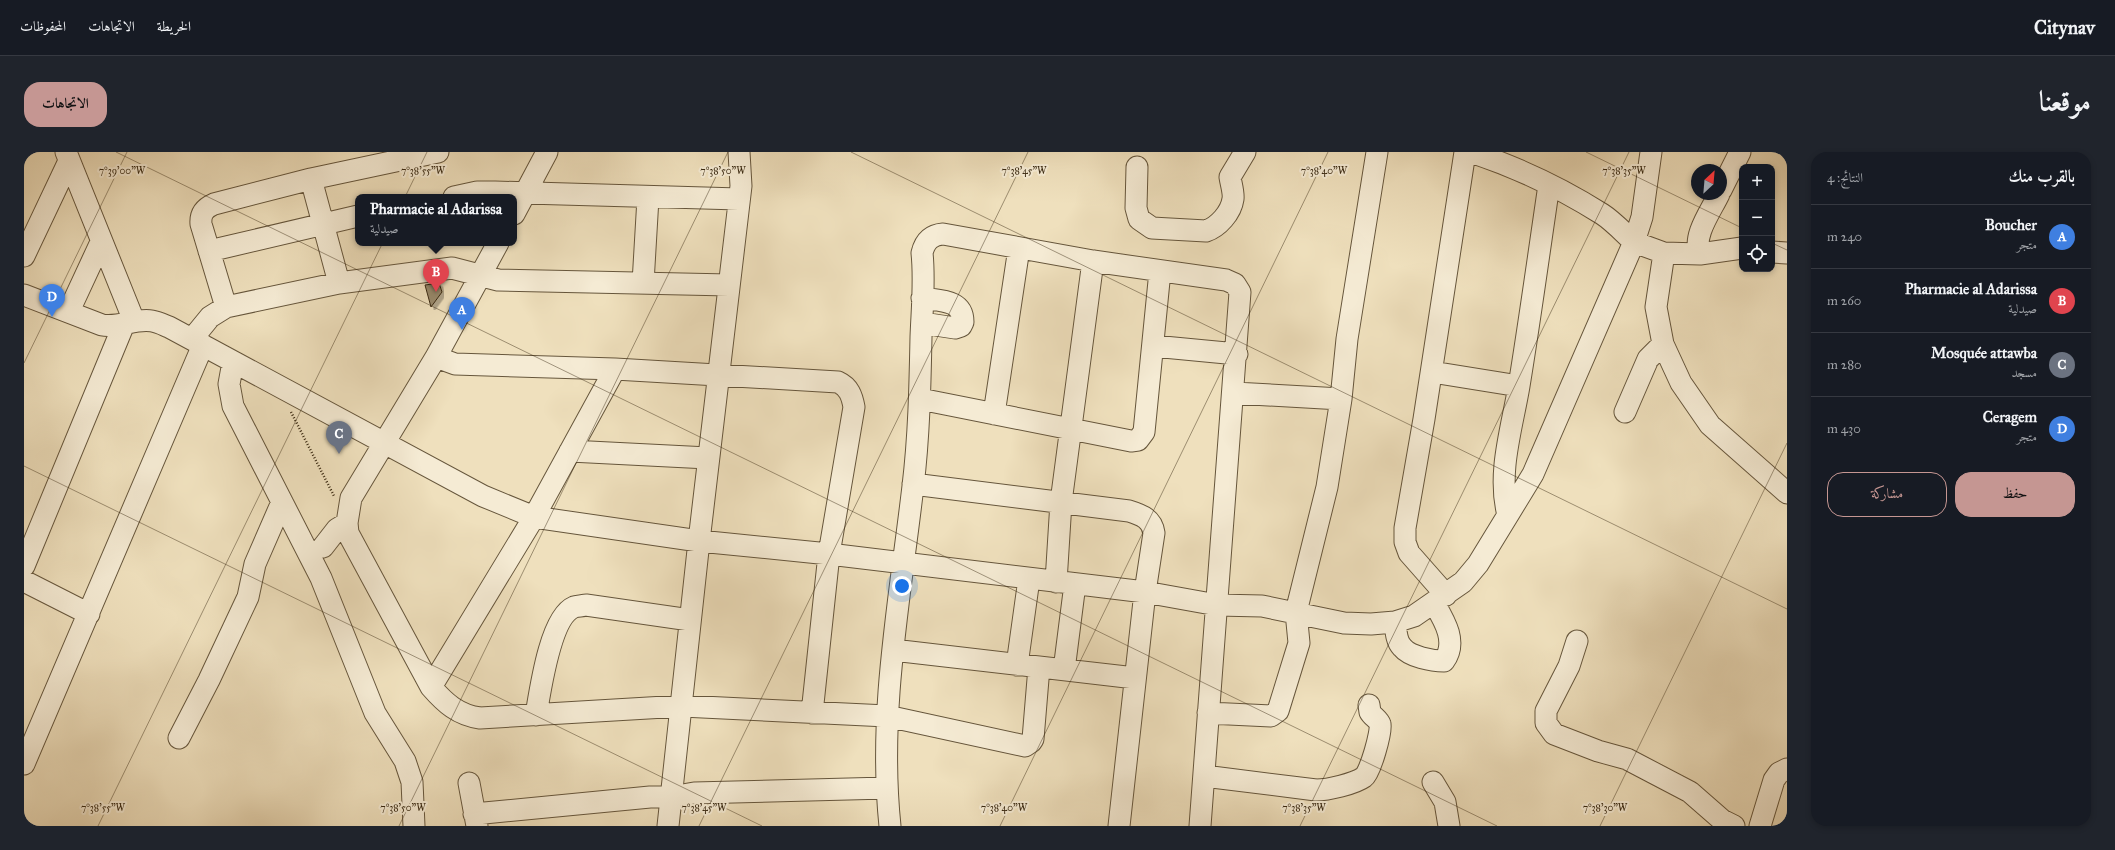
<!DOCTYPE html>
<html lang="ar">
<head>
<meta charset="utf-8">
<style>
  :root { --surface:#171b24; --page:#20242c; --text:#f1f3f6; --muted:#9ea1a6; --line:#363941; --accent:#c59692 }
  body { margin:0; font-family:"IM FELL Great Primer",Amiri,serif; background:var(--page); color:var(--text); direction:rtl }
  .controls { position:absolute; right:12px; top:12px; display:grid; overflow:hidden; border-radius:8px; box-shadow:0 2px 6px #0003 }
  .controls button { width:36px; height:36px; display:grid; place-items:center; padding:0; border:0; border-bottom:1px solid var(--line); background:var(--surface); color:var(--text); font:20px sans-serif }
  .compass { position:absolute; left:1667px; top:12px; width:36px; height:36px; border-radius:50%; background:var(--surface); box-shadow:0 2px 6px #0003; rotate:26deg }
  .you { position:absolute; left:878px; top:434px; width:14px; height:14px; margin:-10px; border:3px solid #fff; border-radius:50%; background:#1a73e8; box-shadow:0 0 0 6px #1a73e833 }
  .badge { display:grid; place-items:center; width:26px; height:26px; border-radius:50%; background:var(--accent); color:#fff; font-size:13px; font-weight:700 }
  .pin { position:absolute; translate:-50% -33px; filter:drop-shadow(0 1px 2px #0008) }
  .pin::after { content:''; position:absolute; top:21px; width:14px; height:12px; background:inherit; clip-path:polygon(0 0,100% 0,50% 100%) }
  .popup { position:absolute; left:331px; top:42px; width:162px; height:52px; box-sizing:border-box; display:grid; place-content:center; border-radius:8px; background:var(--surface); filter:drop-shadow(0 1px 3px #0005); font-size:13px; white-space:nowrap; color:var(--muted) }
  .popup b { font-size:15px; color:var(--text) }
  .popup::after { content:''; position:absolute; left:50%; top:100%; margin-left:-8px; border:8px solid transparent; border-top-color:var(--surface) }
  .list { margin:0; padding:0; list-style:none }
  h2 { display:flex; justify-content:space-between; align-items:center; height:52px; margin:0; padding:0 16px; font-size:17px }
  h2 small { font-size:13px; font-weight:400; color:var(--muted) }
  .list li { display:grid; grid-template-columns:26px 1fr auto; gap:12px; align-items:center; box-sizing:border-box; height:64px; padding:0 16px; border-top:1px solid var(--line) }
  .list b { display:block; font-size:15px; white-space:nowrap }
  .list p { margin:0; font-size:13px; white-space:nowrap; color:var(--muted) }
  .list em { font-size:13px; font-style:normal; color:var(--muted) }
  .actions { display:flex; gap:8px; padding:12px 16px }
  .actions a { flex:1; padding:9px 0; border:1px solid var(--accent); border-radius:16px; text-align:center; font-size:14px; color:var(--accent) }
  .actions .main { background:var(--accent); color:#111 }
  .icon { flex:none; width:22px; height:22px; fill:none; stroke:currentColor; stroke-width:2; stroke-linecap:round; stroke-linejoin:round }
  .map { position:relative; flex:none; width:1763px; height:674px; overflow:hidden; direction:ltr; border-radius:16px }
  header { display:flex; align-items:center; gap:24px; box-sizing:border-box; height:56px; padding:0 20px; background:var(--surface); border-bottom:1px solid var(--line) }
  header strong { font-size:19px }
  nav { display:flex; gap:22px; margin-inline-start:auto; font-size:14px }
  .intro { display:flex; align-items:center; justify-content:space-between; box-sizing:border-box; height:96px; padding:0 24px }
  h1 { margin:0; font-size:28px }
  .button { padding:10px 18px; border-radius:16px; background:var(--accent); color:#111; font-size:14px; font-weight:700 }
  main { display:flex; gap:24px; padding:0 24px }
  aside { flex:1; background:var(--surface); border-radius:16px; box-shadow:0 2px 6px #0003 }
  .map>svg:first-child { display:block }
</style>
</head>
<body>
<header>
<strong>Citynav</strong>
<nav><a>الخريطة</a><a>الاتجاهات</a><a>المحفوظات</a></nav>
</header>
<div class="intro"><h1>موقعنا</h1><a class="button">الاتجاهات</a></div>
<main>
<aside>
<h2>بالقرب منك<small>النتائج: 4</small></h2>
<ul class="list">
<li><span class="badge" style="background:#3f7fe0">A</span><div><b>Boucher</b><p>متجر</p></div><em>240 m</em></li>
<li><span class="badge" style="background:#e0444e">B</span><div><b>Pharmacie al Adarissa</b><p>صيدلية</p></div><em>260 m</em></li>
<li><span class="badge" style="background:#6b7280">C</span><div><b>Mosquée attawba</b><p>مسجد</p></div><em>280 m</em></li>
<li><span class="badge" style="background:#3f7fe0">D</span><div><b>Ceragem</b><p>متجر</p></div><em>430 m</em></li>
</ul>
<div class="actions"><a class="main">حفظ</a><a>مشاركة</a></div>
</aside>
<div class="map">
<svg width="1763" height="674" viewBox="0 0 1763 674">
  <defs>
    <filter id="shadow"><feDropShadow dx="3.5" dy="3.5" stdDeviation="0" flood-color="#0004"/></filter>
  </defs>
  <rect width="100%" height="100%" fill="#efe0bd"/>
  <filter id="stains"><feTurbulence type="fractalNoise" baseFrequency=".005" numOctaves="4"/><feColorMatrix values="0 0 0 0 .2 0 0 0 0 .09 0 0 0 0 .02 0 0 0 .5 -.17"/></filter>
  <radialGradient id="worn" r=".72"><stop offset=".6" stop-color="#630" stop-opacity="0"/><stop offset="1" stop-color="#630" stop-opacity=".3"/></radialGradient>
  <path fill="#97886a" stroke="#382811" filter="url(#shadow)" d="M415 131 418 140 407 155 401 133Z"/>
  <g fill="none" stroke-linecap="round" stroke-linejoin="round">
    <defs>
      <path id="minor" d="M42 0 110 169
        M1447 0C1492 15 1537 36 1578 62 1589 69 1600 81 1610 90L1509 322 1484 363
        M1627 0 1618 65 1610 90 1640 101 1676 102 1718 96
        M1113 15 1112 56 1115 67 1128 76 1182 79C1194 75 1207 61 1209 47 1210 41 1207 32 1206 25L1221 0
        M287 27 315 131
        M1697 38 1716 0
        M430 45 453 40H471L715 47
        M490 62 523 0
        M474 91 412 205 327 346 323 371 324 381 407 535C421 551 434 563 456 566L658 554 863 564 1001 594 1007 590 1009 587 1015 515
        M185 99 334 64
        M1748 100 1763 101
        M1640 101 1632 155 1639 192 1657 231 1686 273 1763 341
        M1676 102C1668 84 1687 59 1695 42
        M0 104 45 9
        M619 131 624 46
        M0 143 78 173C96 176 111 166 128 169 134 170 140 173 145 175L459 344 510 365 675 389 805 402 1121 440 1193 453 1238 454 1320 471 1347 472 1371 470 1390 464 1439 430 1454 412 1484 363C1473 321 1488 276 1495 234 1506 167 1515 100 1525 33
        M202 155 177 72C176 61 181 56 190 52L287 27 414 0
        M45 159 77 90
        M898 171 931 176 937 174 939 170C939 147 916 149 898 146
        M168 187 186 165 202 155 315 131 428 116 474 128 705 133
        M1129 194 1213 202
        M412 205 431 212 591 217 814 230C825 235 828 244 830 255L805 402 788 561
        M209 210 205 232 209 254 297 426 351 561 381 609 388 630 390 674
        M1408 220 1495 234
        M1210 241 1317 247
        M896 247 1107 289 1114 288 1120 280 1136 119
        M1601 260 1624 207 1639 192
        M970 262 995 96
        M546 299 684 306
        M889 332 1105 359C1118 363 1128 367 1130 381L1121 440 1095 674
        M299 395 313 377 323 371
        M0 414 100 172
        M0 429 65 462
        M1032 430 1037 350 1069 109
        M1422 443 1385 401 1381 390V376L1400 267 1441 0
        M1371 470C1372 478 1372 489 1378 495 1386 505 1408 509 1420 509 1434 490 1420 468 1410 451
        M1553 489 1545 514 1522 559V571L1530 582 1574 599 1603 607 1666 640 1698 668 1710 674
        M869 498 1111 526
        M993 513 1005 427
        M1040 518 1051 432
        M407 535 510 365 591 217
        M1184 561 1247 564 1254 559 1275 491 1272 460 1303 335 1317 247 1323 187 1353 0
        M512 563C516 540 526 465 550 455 553 454 558 454 562 453L666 468
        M155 586 185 528 224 445 231 412 258 350
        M0 612 179 193
        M1180 624 1292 638C1304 638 1330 632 1340 625 1346 621 1358 579 1356 572 1355 568 1348 564 1346 560L1345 553
        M1409 630 1421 650 1425 674
        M445 631 453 674
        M450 662 626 645H647L670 641 863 636
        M644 674 675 389 717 34 715 0
        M866 674C854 560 876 447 889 334 895 284 896 235 897 185 898 158 901 128 898 101 901 89 907 83 919 82L1069 109 1202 128 1211 132 1216 140 1176 674
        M1736 674 1750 628 1755 621 1763 617"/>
    </defs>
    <use href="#minor" stroke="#66563c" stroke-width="23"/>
    <path stroke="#382811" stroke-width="2.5" stroke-dasharray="1 2" stroke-linecap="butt" d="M267 260 310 344"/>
    <use href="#minor" stroke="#f5ebd4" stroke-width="21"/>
  </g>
  <path fill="none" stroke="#382811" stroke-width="1" stroke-opacity="0.45" d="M92 0 1473 674M827 0 1763 457M1562 0 1718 76M1748 91 1763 98M0 211 103 0M0 314 738 674M0 672 3 674M74 674 403 0M375 674 704 0M675 674 1004 0M976 674 1304 0M1276 674 1605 0M1576 674 1763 291"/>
  <g font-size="10" text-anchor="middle" fill="#382811" stroke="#f5ebd4" stroke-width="4" stroke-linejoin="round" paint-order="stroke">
    <text x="98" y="22">7°39'00"W</text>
    <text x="399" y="22">7°38'55"W</text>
    <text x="699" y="22">7°38'50"W</text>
    <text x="1000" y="22">7°38'45"W</text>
    <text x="1300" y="22">7°38'40"W</text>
    <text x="1600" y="22">7°38'35"W</text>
    <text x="79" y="659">7°38'55"W</text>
    <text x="379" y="659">7°38'50"W</text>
    <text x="680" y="659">7°38'45"W</text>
    <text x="980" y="659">7°38'40"W</text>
    <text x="1280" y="659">7°38'35"W</text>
    <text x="1581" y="659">7°38'30"W</text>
  </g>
  <rect width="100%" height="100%" filter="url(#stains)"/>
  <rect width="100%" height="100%" fill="url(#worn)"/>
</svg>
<div class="controls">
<button>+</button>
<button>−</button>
<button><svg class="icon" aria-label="locate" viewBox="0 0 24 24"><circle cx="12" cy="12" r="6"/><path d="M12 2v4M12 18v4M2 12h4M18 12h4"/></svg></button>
</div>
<svg class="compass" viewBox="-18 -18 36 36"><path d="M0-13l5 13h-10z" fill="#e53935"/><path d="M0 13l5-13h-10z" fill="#9ea1a6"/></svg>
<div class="you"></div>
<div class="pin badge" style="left:438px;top:178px;background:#3f7fe0">A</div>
<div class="pin badge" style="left:412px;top:140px;background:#e0444e">B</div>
<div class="popup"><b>Pharmacie al Adarissa</b>صيدلية</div>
<div class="pin badge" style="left:315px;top:302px;background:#6b7280">C</div>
<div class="pin badge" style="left:28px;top:165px;background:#3f7fe0">D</div>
</div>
</main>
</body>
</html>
